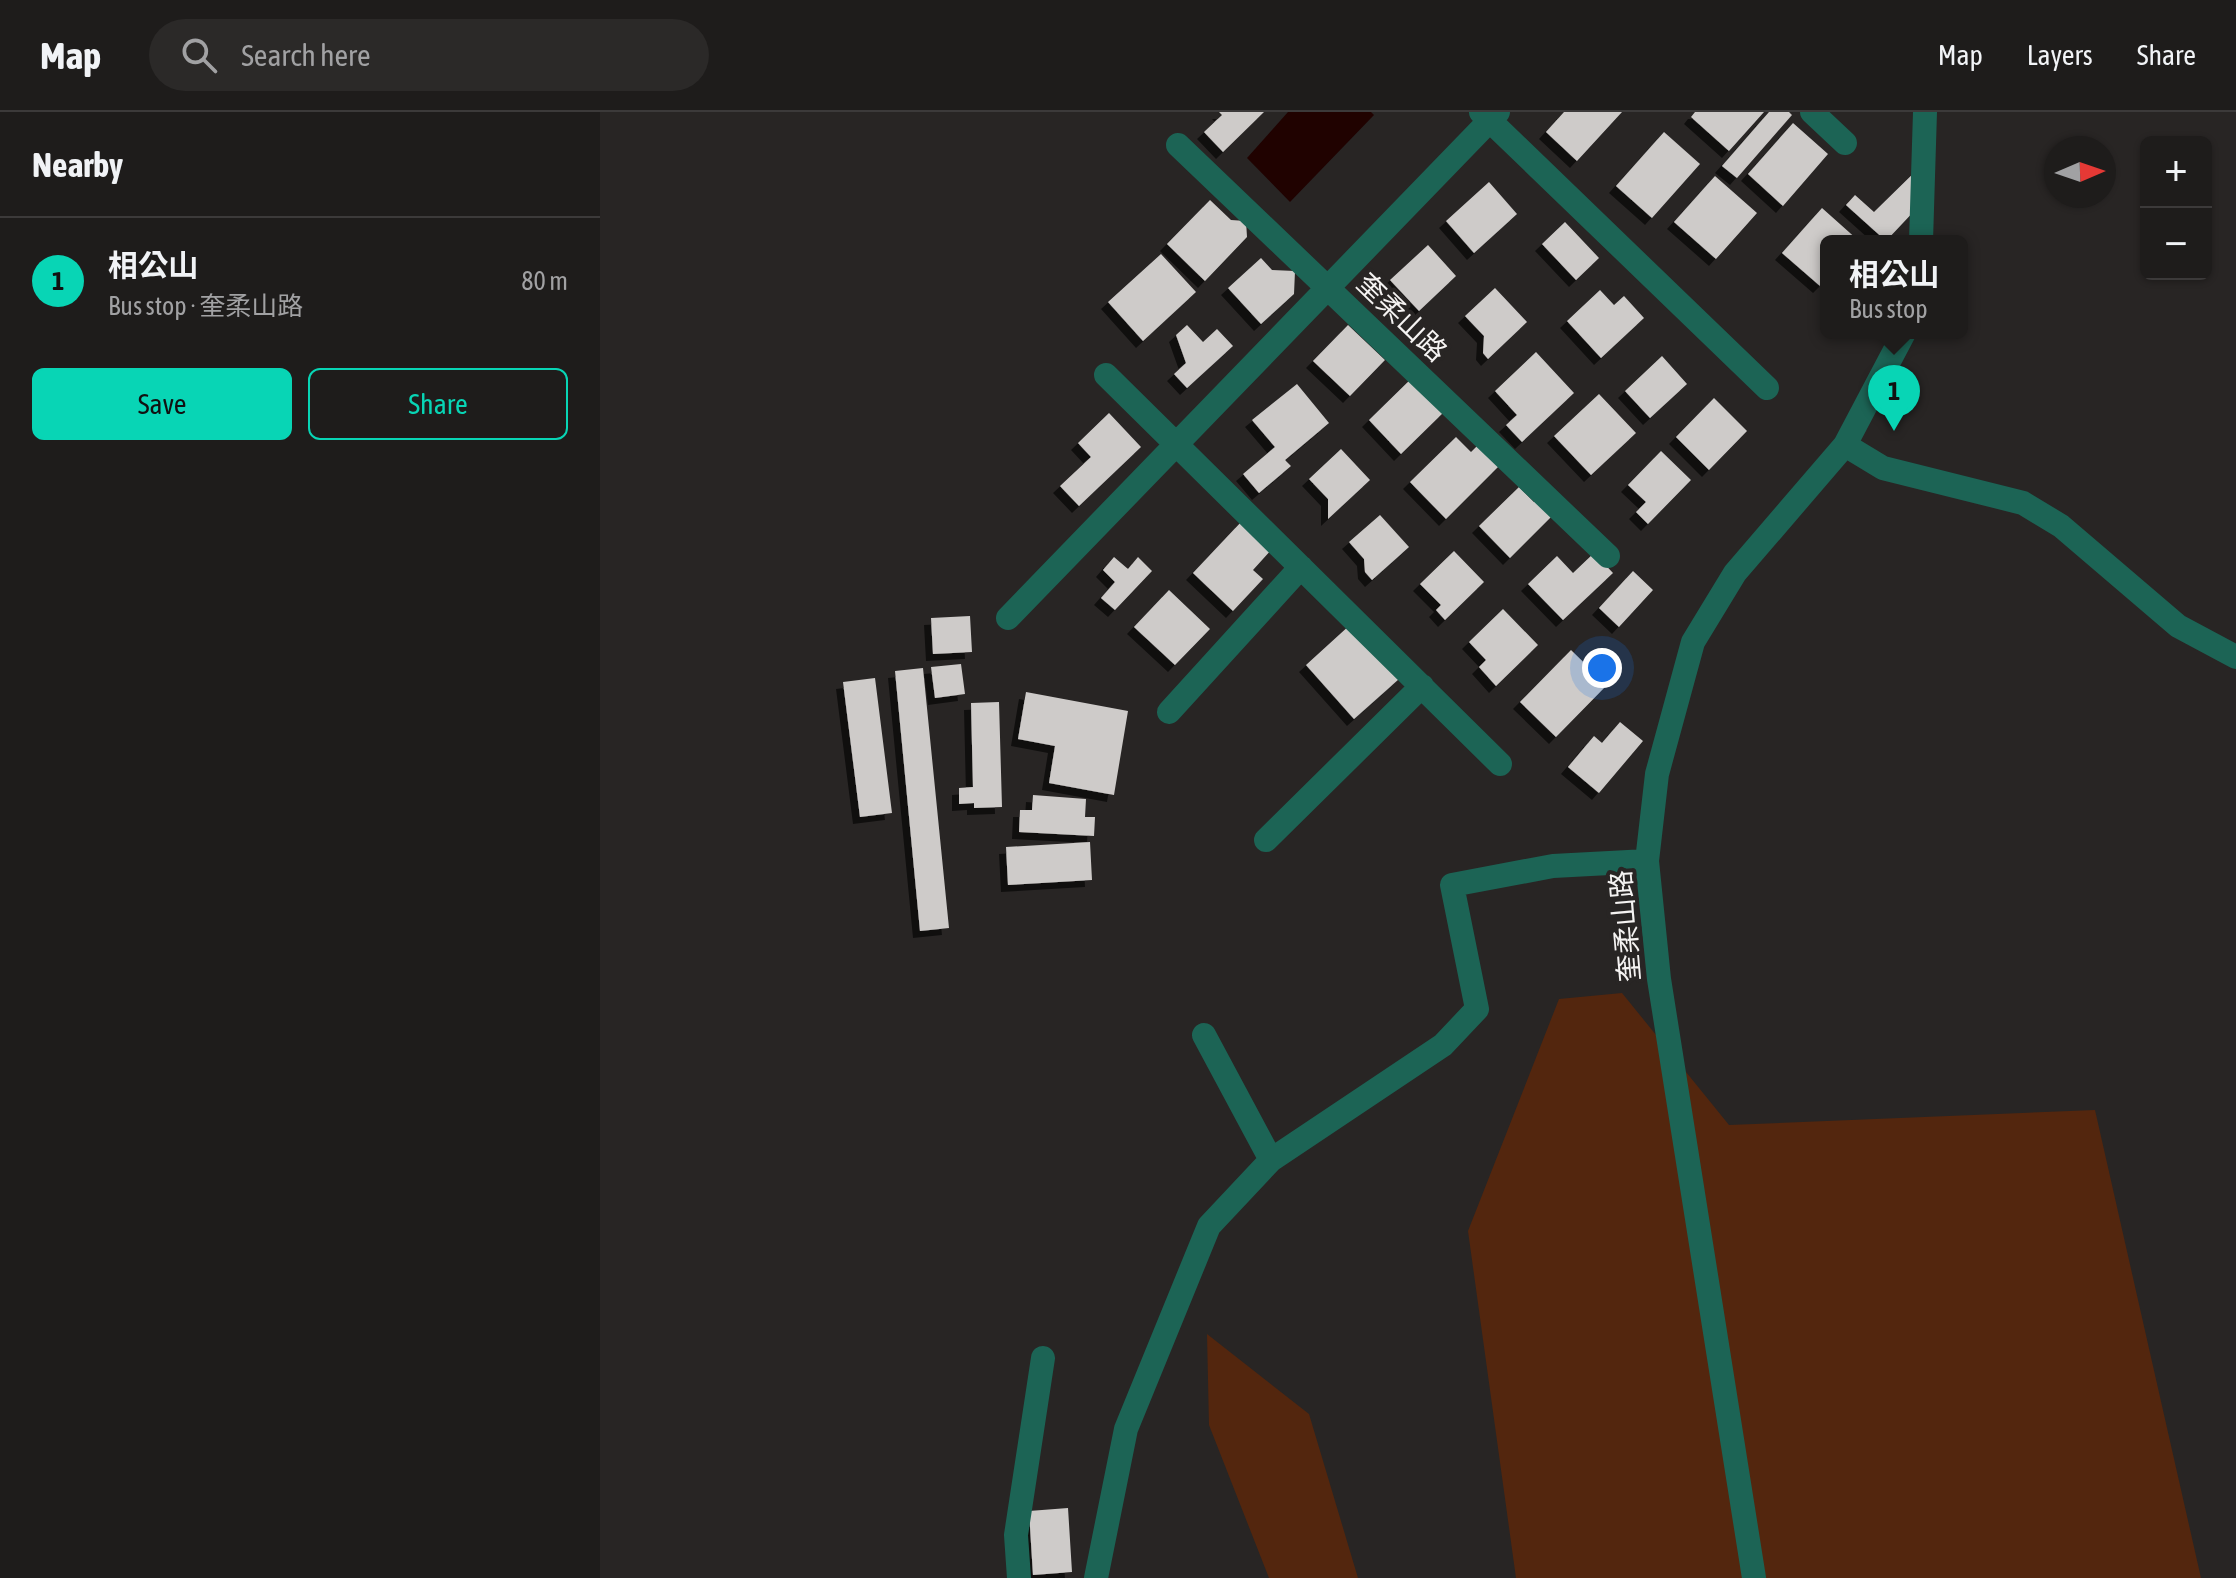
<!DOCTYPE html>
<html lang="en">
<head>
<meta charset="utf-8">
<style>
  :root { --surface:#1e1c1b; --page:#2b2928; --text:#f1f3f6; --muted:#a1a1a3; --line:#3c3a3a; --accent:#08d5b5 }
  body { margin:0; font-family:"Asap Condensed","Noto Sans TC",sans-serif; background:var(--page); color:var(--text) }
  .controls { position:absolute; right:24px; top:24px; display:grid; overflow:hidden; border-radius:12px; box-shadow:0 2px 6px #0004 }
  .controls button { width:72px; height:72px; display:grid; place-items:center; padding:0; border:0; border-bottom:2px solid var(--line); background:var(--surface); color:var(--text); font:40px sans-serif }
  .compass { position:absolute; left:1444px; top:24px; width:72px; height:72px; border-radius:50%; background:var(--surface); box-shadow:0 2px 6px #0004; rotate:88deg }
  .you { position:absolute; left:1002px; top:556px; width:28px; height:28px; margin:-20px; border:6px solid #fff; border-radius:50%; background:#1a73e8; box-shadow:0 0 0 12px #1a73e833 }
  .badge { display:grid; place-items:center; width:52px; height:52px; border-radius:50%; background:var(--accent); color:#111; font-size:26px; font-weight:700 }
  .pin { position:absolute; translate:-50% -66px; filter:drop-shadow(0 2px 4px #0008) }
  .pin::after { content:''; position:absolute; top:42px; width:28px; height:24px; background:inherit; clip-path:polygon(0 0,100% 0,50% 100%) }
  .popup { position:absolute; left:1220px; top:123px; width:148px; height:104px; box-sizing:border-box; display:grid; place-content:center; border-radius:12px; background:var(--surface); filter:drop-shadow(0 2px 6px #0005); font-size:26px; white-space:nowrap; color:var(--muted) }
  .popup b { font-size:30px; color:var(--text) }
  .popup::after { content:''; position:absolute; left:50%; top:100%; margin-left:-16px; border:16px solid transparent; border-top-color:var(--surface) }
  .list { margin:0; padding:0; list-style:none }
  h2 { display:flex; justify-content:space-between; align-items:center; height:104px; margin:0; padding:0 32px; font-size:34px }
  h2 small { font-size:26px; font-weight:400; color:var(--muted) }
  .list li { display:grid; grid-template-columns:52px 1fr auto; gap:24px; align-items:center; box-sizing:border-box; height:128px; padding:0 32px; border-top:2px solid var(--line) }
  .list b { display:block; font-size:30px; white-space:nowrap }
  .list p { margin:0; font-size:26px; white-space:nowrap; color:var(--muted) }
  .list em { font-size:26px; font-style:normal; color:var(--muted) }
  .actions { display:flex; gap:16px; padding:24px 32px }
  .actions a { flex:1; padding:18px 0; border:2px solid var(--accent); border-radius:12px; text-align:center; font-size:28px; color:var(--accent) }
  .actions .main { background:var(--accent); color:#111 }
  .icon { flex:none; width:44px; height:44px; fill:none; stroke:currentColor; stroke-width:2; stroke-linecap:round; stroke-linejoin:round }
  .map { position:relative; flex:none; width:1636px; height:1466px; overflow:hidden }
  header { display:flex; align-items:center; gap:48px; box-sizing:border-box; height:112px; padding:0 40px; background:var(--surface); border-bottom:2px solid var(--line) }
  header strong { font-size:38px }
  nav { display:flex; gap:44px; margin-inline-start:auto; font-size:28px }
  .search { width:560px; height:72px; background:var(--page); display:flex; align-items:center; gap:20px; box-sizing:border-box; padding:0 28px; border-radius:44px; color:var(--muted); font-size:30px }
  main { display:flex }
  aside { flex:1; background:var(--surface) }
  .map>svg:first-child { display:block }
</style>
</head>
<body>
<header>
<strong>Map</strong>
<div class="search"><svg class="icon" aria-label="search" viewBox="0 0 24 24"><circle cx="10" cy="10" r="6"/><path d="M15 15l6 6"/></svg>Search here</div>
<nav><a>Map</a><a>Layers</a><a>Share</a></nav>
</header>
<main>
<aside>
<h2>Nearby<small></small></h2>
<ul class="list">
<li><span class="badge">1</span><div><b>相公山</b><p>Bus stop · 奎柔山路</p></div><em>80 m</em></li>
</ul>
<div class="actions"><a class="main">Save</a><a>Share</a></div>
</aside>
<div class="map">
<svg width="1636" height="1466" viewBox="0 0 1636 1466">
  <defs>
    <filter id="shadow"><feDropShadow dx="-7" dy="7" stdDeviation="0" flood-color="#0009"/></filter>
  </defs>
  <rect width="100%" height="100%" fill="#282524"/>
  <path fill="#53260e" d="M1022 881 1129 1013 1495 998 1601 1466H916L868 1119 959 887Z
    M607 1222 709 1302 758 1466H669L609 1313Z"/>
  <path fill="#200200" d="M688 0H771L774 3 690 90 647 46Z"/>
  <path fill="#cecbc9" filter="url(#shadow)" d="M619 0H664L623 40 604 20 622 3Z
    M964 0H1022L977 49 946 20Z
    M1095 0H1164L1129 39 1091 5Z
    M1169 0H1189L1192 3 1137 66 1122 54Z
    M1193 11 1228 42 1183 94 1148 62Z
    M1064 20 1100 52 1052 106 1016 74Z
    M1321 54 1318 95 1286 129 1246 93 1255 83 1274 100Z
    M1115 64 1157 101 1116 147 1074 110Z
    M889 70 917 102 874 141 846 109Z
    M610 88 631 108 646 109 647 125 605 169 567 132Z
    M1222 96 1259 129H1226V168L1220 174 1182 141Z
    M965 110 999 146 976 168 942 132Z
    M828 133 856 164 819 199 790 168Z
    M561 142 596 180 543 229 508 190Z
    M661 146 672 158 695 159 694 182 661 212 628 176Z
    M895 176 927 210 888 247 883 241 884 224 865 204Z
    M1000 178 1014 193 1024 184 1044 206 1001 246 967 209Z
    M587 213 603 230 617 217 633 234 587 276 574 262 586 251 576 223Z
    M748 213 785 248 750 284 713 249Z
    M936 240 974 281 922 330 906 313 917 303 895 279Z
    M1062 244 1087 272 1050 306 1025 279Z
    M814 264 846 298 801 342 769 308Z
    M697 272 729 311 685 348 691 354 659 381 643 362 675 335 652 308Z
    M999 282 1036 321 991 363 954 324Z
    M1114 286 1147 319 1109 358 1076 325Z
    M509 301 541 335 479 394 460 374 491 345 478 331Z
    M856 325 871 340 878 333 899 354 846 407 810 370Z
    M741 337 770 368 728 407V387L709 367Z
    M1061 339 1091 368 1048 412 1036 400 1046 390 1028 373Z
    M919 375 934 390 938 386 957 399 910 446 879 414Z
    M780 403 809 435 772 468 765 460 764 447 749 430Z
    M642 409 672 437 653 458 663 467 633 499 593 461Z
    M854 439 884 470 845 508 836 498 841 493 820 472Z
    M994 441 1013 461 963 508 928 472 957 444 973 461Z
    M514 445 528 457 538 445 552 459 515 498 501 486 515 470 503 458Z
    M1033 459 1053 478 1019 515 999 496Z
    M569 478 610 517 575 553 534 515Z
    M903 497 938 533 896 574 879 555 886 548 869 530Z
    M370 504 372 540 333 542 331 506Z
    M751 512 799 567 754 607 706 553Z
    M971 538 1007 573 956 625 920 590Z
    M361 552 365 582 335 586 331 555Z
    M323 556 349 816 320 819 295 559Z
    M275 566 292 701 260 705 243 570Z
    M426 580 528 599 514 683 449 671 455 634 418 627Z
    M399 590 402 695 374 696V691L359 692V676L373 675 371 591Z
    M1020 610 1043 629 999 681 968 655 994 624 1002 631Z
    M433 683 486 687 485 705H495L494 724 419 720 420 698H432Z
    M490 730 492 768 408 773 406 735Z
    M468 1396 472 1460 433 1463 429 1399Z"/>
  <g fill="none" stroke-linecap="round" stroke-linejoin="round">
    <path stroke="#1c6455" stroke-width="24" d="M881 0 1167 276
      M1212 0 1245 31
      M578 33 1008 444
      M1321 129 1325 0
      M506 263 900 652
      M1245 333 1283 356 1423 391 1461 414 1578 514 1636 545
      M408 506 898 0
      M569 600 701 455
      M666 728 822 574
      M604 923 671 1048
      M419 1466 416 1423 443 1246
      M496 1466 526 1317 609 1114 671 1048 843 933 877 897 852 773 953 754 1047 749
      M1154 1466 1059 867 1047 749 1057 662 1093 530 1135 461 1245 333 1304 221"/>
  </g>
  <g text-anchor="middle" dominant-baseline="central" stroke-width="8" stroke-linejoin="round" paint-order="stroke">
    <g font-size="28" fill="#f5f3f2" stroke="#282524">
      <text transform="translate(802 205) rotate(44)">奎柔山路</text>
      <text transform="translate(1025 814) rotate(-95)">奎柔山路</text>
    </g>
  </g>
</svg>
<div class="controls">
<button>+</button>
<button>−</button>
</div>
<svg class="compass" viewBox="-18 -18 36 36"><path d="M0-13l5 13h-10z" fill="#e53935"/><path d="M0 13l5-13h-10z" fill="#a1a1a3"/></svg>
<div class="you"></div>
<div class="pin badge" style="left:1294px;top:319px">1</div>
<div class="popup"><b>相公山</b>Bus stop</div>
</div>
</main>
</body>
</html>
